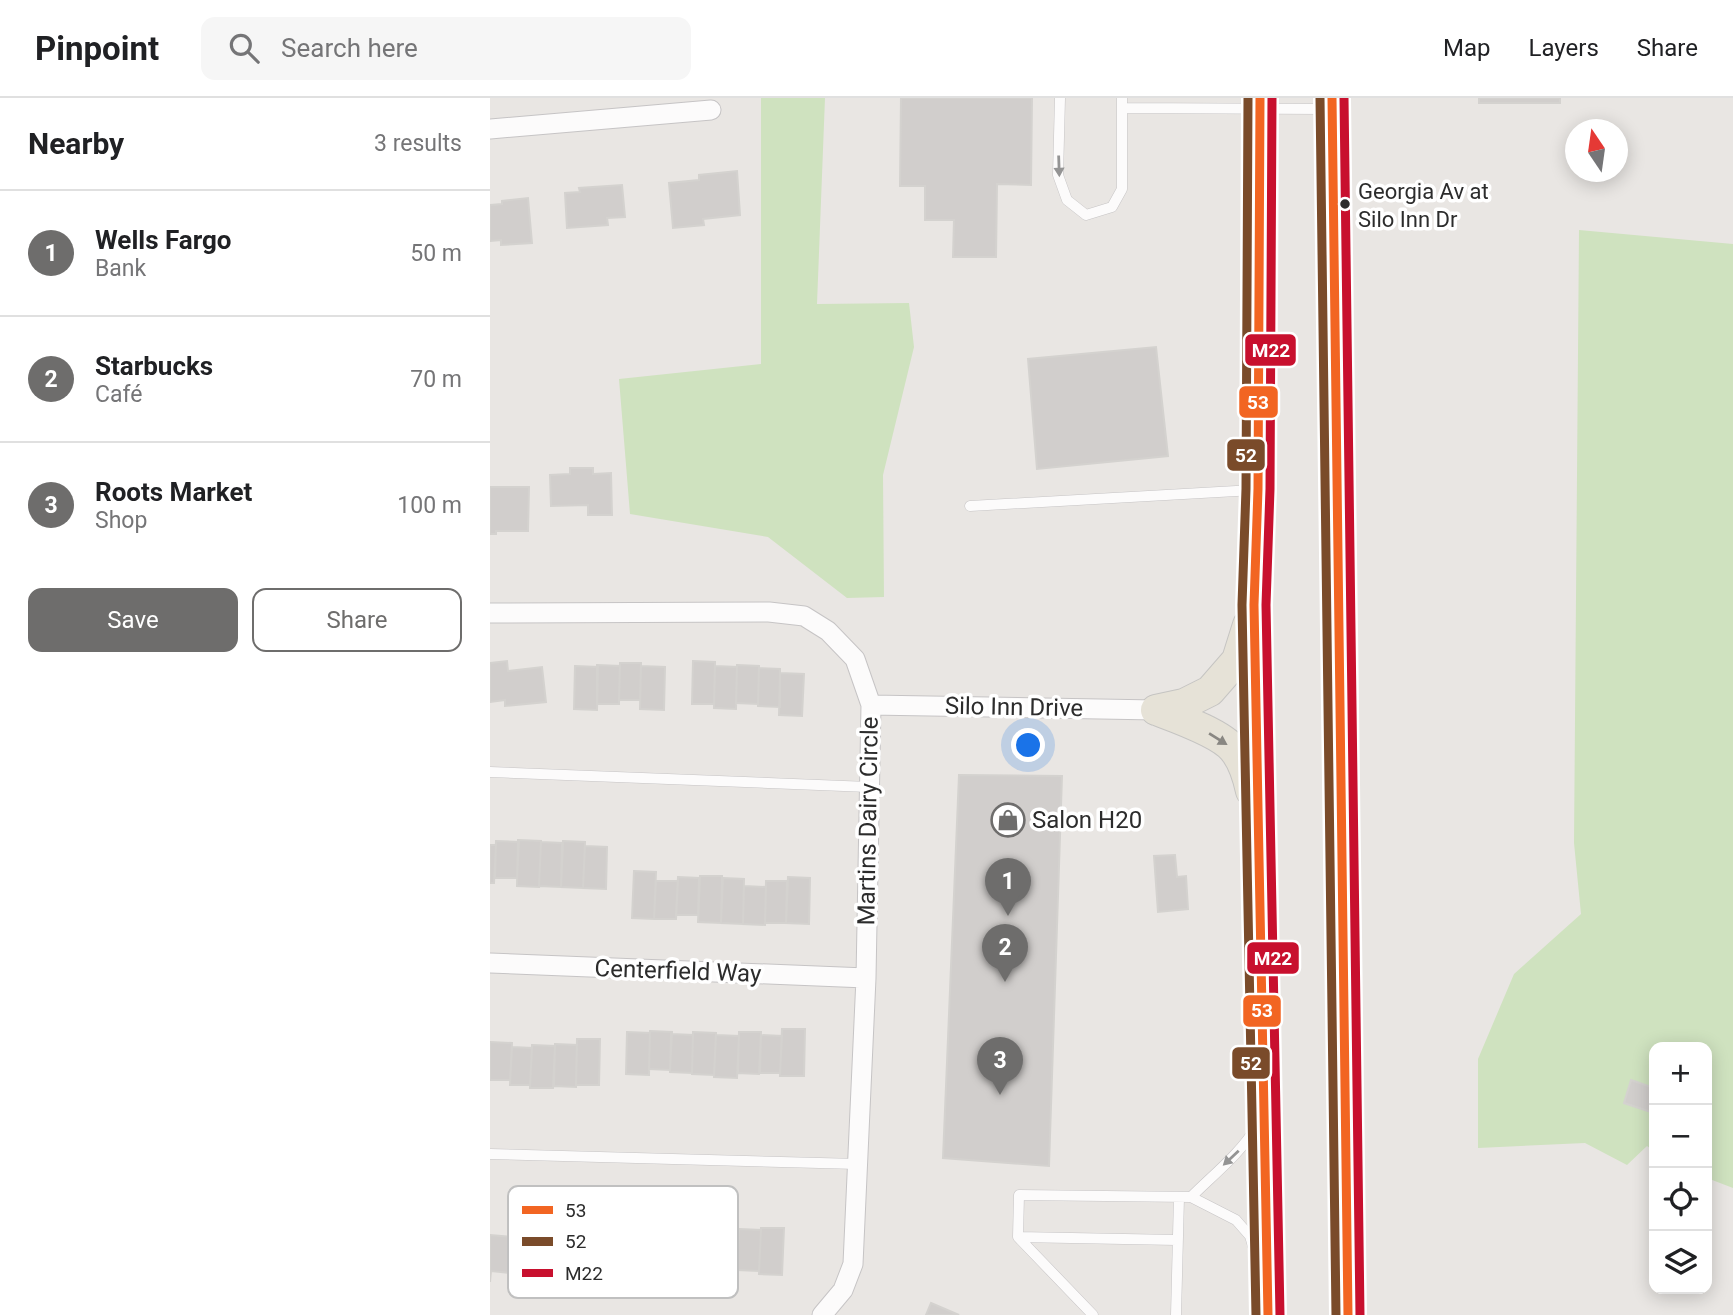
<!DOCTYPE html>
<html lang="en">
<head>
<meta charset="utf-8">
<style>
  :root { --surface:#fff; --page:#f6f6f6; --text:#202124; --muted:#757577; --line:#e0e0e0; --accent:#6e6d6c }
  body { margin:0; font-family:Roboto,sans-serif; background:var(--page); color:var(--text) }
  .controls { position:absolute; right:21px; bottom:21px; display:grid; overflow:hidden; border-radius:14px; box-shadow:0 4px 18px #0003 }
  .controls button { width:63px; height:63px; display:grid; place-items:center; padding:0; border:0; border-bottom:2px solid var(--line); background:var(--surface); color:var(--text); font:35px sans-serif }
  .compass { position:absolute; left:1075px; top:21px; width:63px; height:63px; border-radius:50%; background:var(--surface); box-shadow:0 4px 18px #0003; rotate:347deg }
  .you { position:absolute; left:539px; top:648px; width:24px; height:24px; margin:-18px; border:5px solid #fff; border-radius:50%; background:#1a73e8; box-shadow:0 0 0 10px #1a73e833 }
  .badge { display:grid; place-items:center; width:46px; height:46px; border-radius:50%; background:var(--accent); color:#fff; font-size:23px; font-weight:700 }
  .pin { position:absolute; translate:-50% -58px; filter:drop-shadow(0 2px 4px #0008) }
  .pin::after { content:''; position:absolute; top:37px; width:24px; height:21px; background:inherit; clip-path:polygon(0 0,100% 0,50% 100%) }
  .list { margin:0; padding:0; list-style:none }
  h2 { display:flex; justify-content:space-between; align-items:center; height:91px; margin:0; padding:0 28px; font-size:30px }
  h2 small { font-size:23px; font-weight:400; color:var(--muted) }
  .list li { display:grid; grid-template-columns:46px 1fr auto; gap:21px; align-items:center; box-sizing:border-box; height:126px; padding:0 28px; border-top:2px solid var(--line) }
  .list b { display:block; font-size:26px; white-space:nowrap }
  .list p { margin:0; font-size:23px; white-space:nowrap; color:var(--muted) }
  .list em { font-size:23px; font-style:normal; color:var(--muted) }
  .actions { display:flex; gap:14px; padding:21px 28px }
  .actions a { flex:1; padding:16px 0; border:2px solid var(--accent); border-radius:14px; text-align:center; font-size:24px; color:var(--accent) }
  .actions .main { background:var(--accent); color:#fff }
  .icon { flex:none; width:38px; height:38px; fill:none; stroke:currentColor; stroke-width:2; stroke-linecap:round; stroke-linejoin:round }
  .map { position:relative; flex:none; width:1243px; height:1217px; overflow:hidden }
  header { display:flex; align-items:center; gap:42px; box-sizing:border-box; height:98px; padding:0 35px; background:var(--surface); border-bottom:2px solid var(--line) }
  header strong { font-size:33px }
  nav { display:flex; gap:38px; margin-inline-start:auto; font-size:24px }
  .search { width:490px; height:63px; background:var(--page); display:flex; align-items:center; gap:18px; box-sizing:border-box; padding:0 24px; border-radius:14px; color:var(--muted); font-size:26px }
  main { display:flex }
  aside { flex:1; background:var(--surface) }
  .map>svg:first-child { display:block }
</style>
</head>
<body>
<header>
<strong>Pinpoint</strong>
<div class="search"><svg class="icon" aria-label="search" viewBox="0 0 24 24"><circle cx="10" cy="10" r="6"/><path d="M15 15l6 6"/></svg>Search here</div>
<nav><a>Map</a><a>Layers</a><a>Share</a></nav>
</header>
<main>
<aside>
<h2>Nearby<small>3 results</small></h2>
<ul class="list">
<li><span class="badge">1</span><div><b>Wells Fargo</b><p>Bank</p></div><em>50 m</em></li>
<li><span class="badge">2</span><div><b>Starbucks</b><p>Café</p></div><em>70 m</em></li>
<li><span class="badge">3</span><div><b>Roots Market</b><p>Shop</p></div><em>100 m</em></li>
</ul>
<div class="actions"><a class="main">Save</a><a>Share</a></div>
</aside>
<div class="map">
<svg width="1243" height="1217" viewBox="0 0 1243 1217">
  <rect width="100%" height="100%" fill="#e9e6e3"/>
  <path fill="#cfe2bf" d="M271 0H335L327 206 419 205 424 249 393 377 394 499 357 500 278 439 140 416 129 281 271 266Z
    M1089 132 1243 146V1090L1217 1080V949H1164V1053L1157 1048 1137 1067 1095 1045 988 1050V961L1024 876 1091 816 1084 745Z"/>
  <path fill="#d1cecc" stroke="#d4d2cf" stroke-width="2" d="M411 0H542L541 87 507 86 506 159H463L464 122H435V88H410Z
    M989 0H1070V5H989Z
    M247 73 250 117 213 121 214 127 183 130 179 85 209 82V77Z
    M132 87 135 119 117 120 118 127 77 130 75 95 90 94 89 90Z
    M38 100 42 145 11 147V142L0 143V107L12 106V103Z
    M666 249 678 358 547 371 538 261Z
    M80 370H103V376L121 375 122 417H98V407L61 408 60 377 80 376Z
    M0 389H39L38 433H6V436H0Z
    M17 563 18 573 52 569 56 604 15 608V602L0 604V565Z
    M203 563 225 564 224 606H202Z
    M130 565H151L150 602H129Z
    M107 567 130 568 129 606H107Z
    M247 567 269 568 268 606 246 605Z
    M85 568 108 569 107 612 84 611Z
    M151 568 175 569 174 612 150 611Z
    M225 568 247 569 246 611 224 610Z
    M269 570 290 571V609L268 608Z
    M290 575 314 576 312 618 289 617Z
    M469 677 572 678 559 1068 453 1060Z
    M28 742 51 743 49 789 27 788Z
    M6 743 29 744 27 780H5Z
    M73 743 95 744 93 790 71 789Z
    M51 744 72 745 71 789 49 788Z
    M0 747H6L4 785H0Z
    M95 748 117 749 116 791 93 790Z
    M685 757 687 779 696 778 698 811 668 814 664 758Z
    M144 773 166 774 164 821 142 820Z
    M210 778H232L231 825 208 824Z
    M188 779 209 780 208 817H186Z
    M298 779 320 780 319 826 296 825Z
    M233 780 254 781 253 826 231 825Z
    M166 783H188L186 821H164Z
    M276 783H297L296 825H275Z
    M254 788 276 789 275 827 253 826Z
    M292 931H315L314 978H290Z
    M160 933 182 934 180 972 159 971Z
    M137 934 160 935 159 977 136 976Z
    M203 934 226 935 224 977 202 976Z
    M249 934H271L269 976 248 975Z
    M181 936 203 937 202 975 180 974Z
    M226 937 249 938 247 980 224 979Z
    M271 937 292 938 290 975H270Z
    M87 941H110L109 987H86Z
    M0 944 22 945 20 982H0Z
    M65 946 87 947 86 989 64 988Z
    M42 947 65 948 63 990H40Z
    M22 949 42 950 40 987H20Z
    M1141 982 1164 990V1015L1134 1005Z
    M271 1130H294L292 1177 269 1176Z
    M249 1131 271 1132 269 1173 247 1172Z
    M227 1133H249L247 1172 225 1171Z
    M0 1137 36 1140 33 1171 21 1170 20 1175 1 1173 0 1184Z
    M441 1205 469 1217H436Z"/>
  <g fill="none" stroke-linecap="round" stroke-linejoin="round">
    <defs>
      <path id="service" d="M570 0 568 77 577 102 596 117 622 109 632 91V0
        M632 10 838 11
        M480 408 764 392
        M0 674 379 689
        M0 1056 368 1066
        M701 1099C724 1076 750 1056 767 1028
        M528 1139 687 1142
        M603 1217 528 1139 529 1097 701 1099 746 1122 760 1138 765 1155
        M686 1217 689 1099"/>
      <path id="minor" d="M0 31 221 12
        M0 515 279 514 314 518 338 533 365 561 381 607 376 880 363 1166 353 1192 332 1217
        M381 607 666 612
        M0 865 376 880"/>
      <path id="primary" d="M770 0 768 391 764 507 778 1217
        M842 0 858 1217
        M666 612C687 620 731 635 744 652 753 663 758 679 761 693
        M666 612 694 606 720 593 747 562 758 527"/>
    </defs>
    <use href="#service" stroke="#c6c4c5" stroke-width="11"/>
    <use href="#minor" stroke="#c6c4c5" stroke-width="21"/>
    <use href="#primary" stroke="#c5c4c2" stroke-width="32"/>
    <use href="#service" stroke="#fcfbfb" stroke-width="10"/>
    <use href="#minor" stroke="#fcfbfb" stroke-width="19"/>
    <use href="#primary" stroke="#e6e2d7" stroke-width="30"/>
    <defs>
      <path id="bus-1" d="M770 0 768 391 764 507 778 1217
        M842 0 858 1217"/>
      <path id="bus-2" d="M758 0 756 391 752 507 766 1217
        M830 0 846 1217"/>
      <path id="bus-3" d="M782 0 780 391 776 507 790 1217
        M854 0 870 1217"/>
    </defs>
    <use href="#bus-1" stroke="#fff" stroke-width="14"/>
    <use href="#bus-2" stroke="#fff" stroke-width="14"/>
    <use href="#bus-3" stroke="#fff" stroke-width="14"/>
    <use href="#bus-1" stroke="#f26522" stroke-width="9"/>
    <use href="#bus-2" stroke="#7a4b2a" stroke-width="9"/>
    <use href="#bus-3" stroke="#c8102e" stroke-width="9"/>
  </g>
  <defs><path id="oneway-solid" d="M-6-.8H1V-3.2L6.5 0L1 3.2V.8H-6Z" transform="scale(1.75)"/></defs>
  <g fill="#949494">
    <use href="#oneway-solid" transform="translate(569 68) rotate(88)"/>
    <use href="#oneway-solid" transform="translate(741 1060) rotate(137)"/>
  </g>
  <use fill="#898782" href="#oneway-solid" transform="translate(728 641) rotate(32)"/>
  <defs>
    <symbol id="shop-ring" viewBox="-11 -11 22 22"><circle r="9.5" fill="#fff" stroke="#6e6d6c" stroke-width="1.5"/><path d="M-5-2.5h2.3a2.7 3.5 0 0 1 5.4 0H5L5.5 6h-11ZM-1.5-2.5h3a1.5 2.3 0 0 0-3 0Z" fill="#6e6d6c"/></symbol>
  </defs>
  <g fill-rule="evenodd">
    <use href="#shop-ring" x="499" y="703" width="38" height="38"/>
  </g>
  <circle fill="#2c2c2c" stroke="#fff" stroke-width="2.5" cx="855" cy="106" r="6"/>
  <g text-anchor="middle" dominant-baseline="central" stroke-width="7" stroke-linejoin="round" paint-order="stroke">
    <g font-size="22" fill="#2c2c2c" stroke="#fff" text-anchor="start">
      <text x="868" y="93">Georgia Av at<tspan x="868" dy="28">Silo Inn Dr</tspan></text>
    </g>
    <g font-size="24" fill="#2c2c2c" stroke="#fff">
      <text transform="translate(524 609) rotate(1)">Silo Inn Drive</text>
      <text transform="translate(378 723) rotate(-89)">Martins Dairy Circle</text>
      <text transform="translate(188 873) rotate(2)">Centerfield Way</text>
    </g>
    <g font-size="24" fill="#2c2c2c" stroke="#fff" text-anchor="start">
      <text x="542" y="722">Salon H20</text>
    </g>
  </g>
  <rect x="18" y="1088" width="230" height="112" rx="10" fill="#fff" stroke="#c0c0c0" stroke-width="2"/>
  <rect x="32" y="1108" width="31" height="8" fill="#f26522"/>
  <rect x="32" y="1139" width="31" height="9" fill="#7a4b2a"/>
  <rect x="32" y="1171" width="31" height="8" fill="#c8102e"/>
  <g font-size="19" fill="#2c2c2c">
    <text x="75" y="1119">53</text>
    <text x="75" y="1150">52</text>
    <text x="75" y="1182">M22</text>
  </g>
  <g stroke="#fff" stroke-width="2.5">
    <rect x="754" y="235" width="53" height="34" rx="7" fill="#c8102e"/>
    <rect x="748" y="287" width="41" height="34" rx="7" fill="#f26522"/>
    <rect x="736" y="340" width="40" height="34" rx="7" fill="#7a4b2a"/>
    <rect x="756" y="843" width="54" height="34" rx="7" fill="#c8102e"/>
    <rect x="752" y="896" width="40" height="34" rx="7" fill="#f26522"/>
    <rect x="741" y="948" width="40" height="34" rx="7" fill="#7a4b2a"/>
  </g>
  <g font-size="19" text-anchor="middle" font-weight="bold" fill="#fff">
    <text x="781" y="259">M22</text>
    <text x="768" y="311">53</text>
    <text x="756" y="364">52</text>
    <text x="783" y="867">M22</text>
    <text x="772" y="919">53</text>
    <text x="761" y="972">52</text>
  </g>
</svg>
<div class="controls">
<button>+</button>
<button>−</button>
<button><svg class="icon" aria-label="locate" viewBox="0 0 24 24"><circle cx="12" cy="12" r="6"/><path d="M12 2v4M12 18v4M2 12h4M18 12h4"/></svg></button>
<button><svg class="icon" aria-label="layers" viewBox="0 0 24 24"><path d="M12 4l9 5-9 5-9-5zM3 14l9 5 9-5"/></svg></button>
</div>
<svg class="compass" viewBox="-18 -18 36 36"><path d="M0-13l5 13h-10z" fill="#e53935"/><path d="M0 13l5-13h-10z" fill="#757577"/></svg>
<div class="you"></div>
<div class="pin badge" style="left:518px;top:818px">1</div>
<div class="pin badge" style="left:515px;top:884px">2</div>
<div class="pin badge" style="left:510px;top:997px">3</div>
</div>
</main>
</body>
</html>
